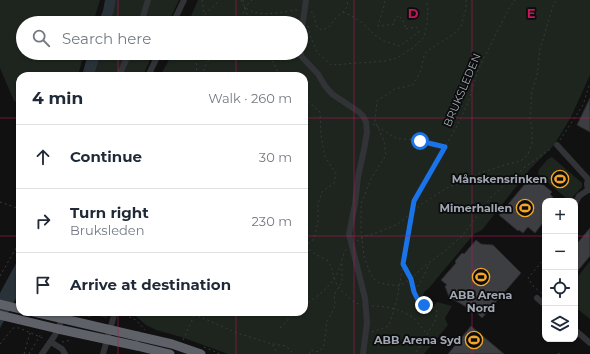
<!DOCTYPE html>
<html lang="en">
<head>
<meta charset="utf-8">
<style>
  :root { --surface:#fff; --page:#f2f2f3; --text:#1f2937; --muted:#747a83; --line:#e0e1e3 }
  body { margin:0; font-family:Montserrat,sans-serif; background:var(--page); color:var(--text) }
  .controls { position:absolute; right:12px; bottom:12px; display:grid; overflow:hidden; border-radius:8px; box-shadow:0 1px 3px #0004 }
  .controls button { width:36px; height:36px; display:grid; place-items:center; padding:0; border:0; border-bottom:1px solid var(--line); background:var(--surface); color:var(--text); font:20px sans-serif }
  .stop { position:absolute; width:12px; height:12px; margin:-9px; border:3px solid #1a73e8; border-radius:50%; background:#fff }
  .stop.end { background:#1a73e8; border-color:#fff; box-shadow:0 1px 4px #0008 }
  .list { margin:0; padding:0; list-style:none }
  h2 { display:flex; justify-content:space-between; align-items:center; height:52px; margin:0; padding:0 16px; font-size:17px }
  h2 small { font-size:13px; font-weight:400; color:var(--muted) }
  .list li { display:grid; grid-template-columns:26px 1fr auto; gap:12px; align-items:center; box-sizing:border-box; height:64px; padding:0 16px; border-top:1px solid var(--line) }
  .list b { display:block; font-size:15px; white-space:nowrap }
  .list p { margin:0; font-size:13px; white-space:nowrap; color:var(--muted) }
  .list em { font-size:13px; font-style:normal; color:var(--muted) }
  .icon { flex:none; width:22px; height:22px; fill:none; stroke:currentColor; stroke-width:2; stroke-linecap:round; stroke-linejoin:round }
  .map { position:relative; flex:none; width:590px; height:354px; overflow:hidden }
  .search { position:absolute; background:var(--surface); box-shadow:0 1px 3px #0004; left:16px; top:16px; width:292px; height:44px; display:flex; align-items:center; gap:10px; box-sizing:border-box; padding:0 14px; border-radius:22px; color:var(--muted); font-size:15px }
  .panel { position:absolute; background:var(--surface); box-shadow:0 1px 3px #0004; left:16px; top:72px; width:292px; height:244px; border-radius:12px }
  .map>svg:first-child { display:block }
</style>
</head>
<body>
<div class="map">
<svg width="590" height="354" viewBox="0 0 590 354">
  <rect width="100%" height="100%" fill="#111112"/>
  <path fill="#1d251e" d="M0 0H100L93 23H23V53H84L78 76H20V103L14 101 0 68Z
    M116 0H179L168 23H110L114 11Z
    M198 0H590V75L571 117 554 145 531 168 482 230 474 234 429 288 424 292 422 300 431 309 437 302 452 306 445 318 448 325 424 354H228L181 337 156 330 146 325 131 312H304V76H160L173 53H301V23H188Z
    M101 53H153L143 76H94Z
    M552 157 582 183V187L571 199H567L538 174 539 169 548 159Z
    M590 261V319L575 307V280Z
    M84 312H105L107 318Z"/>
  <path fill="#293238" d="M105 0H116L114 11 110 23H98L103 11Z
    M88 53H101L94 76H82Z
    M20 256V291L0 328V293Z"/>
  <path fill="#3d3e42" stroke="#2b2b2e" d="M590 98V132L577 125Z
    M534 177 552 192 550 194 553 197 552 198 555 201H545V220L535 233 528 227 523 233 519 230 518 231 499 215 529 179 531 181Z
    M590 228V256L575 274V246Z
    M476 240 481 244 493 245 521 273 482 318 477 313 449 297 445 286 447 285 441 280 456 263 455 261 462 253 464 254Z
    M471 326 504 354H448Z"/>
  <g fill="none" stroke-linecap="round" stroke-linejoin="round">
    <path stroke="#383a3e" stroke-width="1" stroke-dasharray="2 3" stroke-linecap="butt" d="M202 0 204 14
      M241 0C242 3 244 6 246 8 261 19 281 11 298 10
      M243 0 244 5
      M466 0V9L461 26 454 34 427 51 424 56 421 70 413 85 395 89 377 101 375 121 384 141 386 155 371 179 362 201 361 208V230L364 256 370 273 374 279 379 283 399 286 406 282 411 279 420 270 446 250 463 235 491 197 525 167 552 148
      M245 8 250 23
      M311 12 313 13 317 27 322 30 329 27 335 19 343 12 347 7 348 0
      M343 12 352 16 361 22 376 36 384 41 400 46 419 32 416 27 405 29V24L399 15 395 18 394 24 381 26H378C380 17 384 9 385 0
      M200 23 204 15 217 3 218 0
      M240 23 244 12 245 7 252 0
      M308 26 310 35 317 52 331 65 385 61 397 58 414 47 424 37 427 24 428 8 426 0
      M196 53 197 76
      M266 53 272 60 280 76
      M272 60 275 53
      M203 76 204 68 213 53
      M304 98 320 112 321 135 325 157 336 173 334 183 322 192 318 204V221L314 239 304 247
      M373 124 396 138 420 141 444 147
      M560 140 583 105 590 83
      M0 202 20 209
      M357 241 366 236 376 233 398 224 422 204 447 188 480 173 508 164 521 161 528 154 532 143V128L530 118 532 91 537 76 540 49 553 6 556 0
      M305 247 309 249 315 254 328 261 332 269 334 278 337 285 344 293 355 303 359 304
      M545 258 528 278 533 286 545 296
      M403 265C406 269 409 274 411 279 414 285 413 294 418 300 423 307 432 304 437 311L436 319 419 348 415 354
      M0 276 16 248 20 237
      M415 291 424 276 429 264
      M304 305C320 295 331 287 339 269 342 263 342 254 347 249
      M372 306C386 306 400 309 412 317 418 321 422 329 427 334
      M189 312 237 333 272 344 278 354
      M120 313 136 320 145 330
      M128 316 130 312
      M89 317 91 312
      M280 328 295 312
      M372 332 389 326 397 299 414 201 458 124 468 103 478 70 508 10 515 0
      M183 340 194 316
      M62 342 72 340
      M0 344 13 328H19L45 339
      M273 344 286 346 294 354
      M204 347 220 354
      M24 354 30 333V330
      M29 354 42 332
      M309 354 311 350 315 352 320 351 324 345 327 321 334 309 335 303 334 295 342 282V264
      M558 354 559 353 560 354"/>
    <path stroke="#323337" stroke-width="6" d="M141 23 148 0
      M173 23 184 0
      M301 35 306 0
      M301 53V56L318 74 325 86 332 94 359 112 363 116 366 122 367 132 364 150 358 177 355 204 349 234 365 298 367 323 363 354
      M119 76 129 53
      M148 76 159 53
      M557 145 588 179 587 184 588 190
      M575 204 579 196 588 190H590
      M19 297H20
      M537 298 545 305
      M575 330 590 343
      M51 342 62 349 65 354
      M42 354 55 335 65 312
      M103 354 115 312"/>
    <path stroke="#5e6168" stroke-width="9" d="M0 304 20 309
      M137 336 172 344 201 354
      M137 346 170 354"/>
    <path stroke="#5e6168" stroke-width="9" d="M34 312 137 336
      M0 315 58 329 137 346"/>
  </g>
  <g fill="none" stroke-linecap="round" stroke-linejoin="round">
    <path stroke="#1a73e8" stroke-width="5" d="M420 141 445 147 414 201 403 264 411 279 414 292 418 300 424 305"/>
  </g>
  <path fill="none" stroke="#c2185b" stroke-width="1" stroke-opacity="0.55" d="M118 0V23M236 0V23M354 0V354M472 0V354M118 53V76M236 53V76M0 118H20M304 118H590M0 236H20M304 236H545M575 236H590M118 312V354M236 312V354"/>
  <defs>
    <symbol id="stadium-ring" viewBox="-11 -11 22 22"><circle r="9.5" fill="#0c0c0d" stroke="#f3a628" stroke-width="1.5"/><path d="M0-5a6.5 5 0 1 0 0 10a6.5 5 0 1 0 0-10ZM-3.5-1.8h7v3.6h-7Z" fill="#f3a628"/></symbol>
  </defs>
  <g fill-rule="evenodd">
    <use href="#stadium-ring" x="550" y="169" width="20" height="20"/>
    <use href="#stadium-ring" x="515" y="198" width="20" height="20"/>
    <use href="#stadium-ring" x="471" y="267" width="20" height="20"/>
    <use href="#stadium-ring" x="464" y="330" width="20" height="20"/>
  </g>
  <g text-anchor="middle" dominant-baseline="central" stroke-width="3.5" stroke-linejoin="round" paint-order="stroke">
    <g font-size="11" fill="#a2a8b3" stroke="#0c0c0d">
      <text transform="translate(462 90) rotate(-67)">BRUKSLEDEN</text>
    </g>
    <g font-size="11" font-weight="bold" fill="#a2a8b3" stroke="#0c0c0d" text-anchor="end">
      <text x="547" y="179">Månskensrinken</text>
      <text x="512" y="208">Mimerhallen</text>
      <text x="481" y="295" text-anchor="middle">ABB Arena<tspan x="481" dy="13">Nord</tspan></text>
      <text x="461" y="340">ABB Arena Syd</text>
    </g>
  </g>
  <g font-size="13" text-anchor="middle" font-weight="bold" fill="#c2185b" stroke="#0c0c0d" stroke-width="3.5" stroke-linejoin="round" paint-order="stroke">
    <text x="413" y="18">D</text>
    <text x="531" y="18">E</text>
  </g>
</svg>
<div class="controls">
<button>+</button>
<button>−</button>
<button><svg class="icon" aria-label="locate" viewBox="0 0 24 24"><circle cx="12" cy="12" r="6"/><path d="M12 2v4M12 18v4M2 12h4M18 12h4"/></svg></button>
<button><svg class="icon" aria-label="layers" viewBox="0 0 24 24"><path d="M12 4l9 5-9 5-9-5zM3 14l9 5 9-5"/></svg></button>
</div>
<div class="stop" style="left:420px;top:141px"></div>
<div class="stop end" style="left:424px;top:305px"></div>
<div class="search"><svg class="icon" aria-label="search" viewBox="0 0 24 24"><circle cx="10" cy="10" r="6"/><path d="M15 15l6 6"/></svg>Search here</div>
<section class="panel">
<h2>4 min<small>Walk · 260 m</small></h2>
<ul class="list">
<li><svg class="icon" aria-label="ahead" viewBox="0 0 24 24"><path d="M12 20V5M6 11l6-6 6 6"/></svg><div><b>Continue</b></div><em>30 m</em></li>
<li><svg class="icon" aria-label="right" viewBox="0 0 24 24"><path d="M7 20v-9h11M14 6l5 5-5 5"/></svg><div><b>Turn right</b><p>Bruksleden</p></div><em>230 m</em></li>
<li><svg class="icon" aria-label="arrive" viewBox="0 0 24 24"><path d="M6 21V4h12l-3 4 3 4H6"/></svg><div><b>Arrive at destination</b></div></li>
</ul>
</section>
</div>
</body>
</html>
